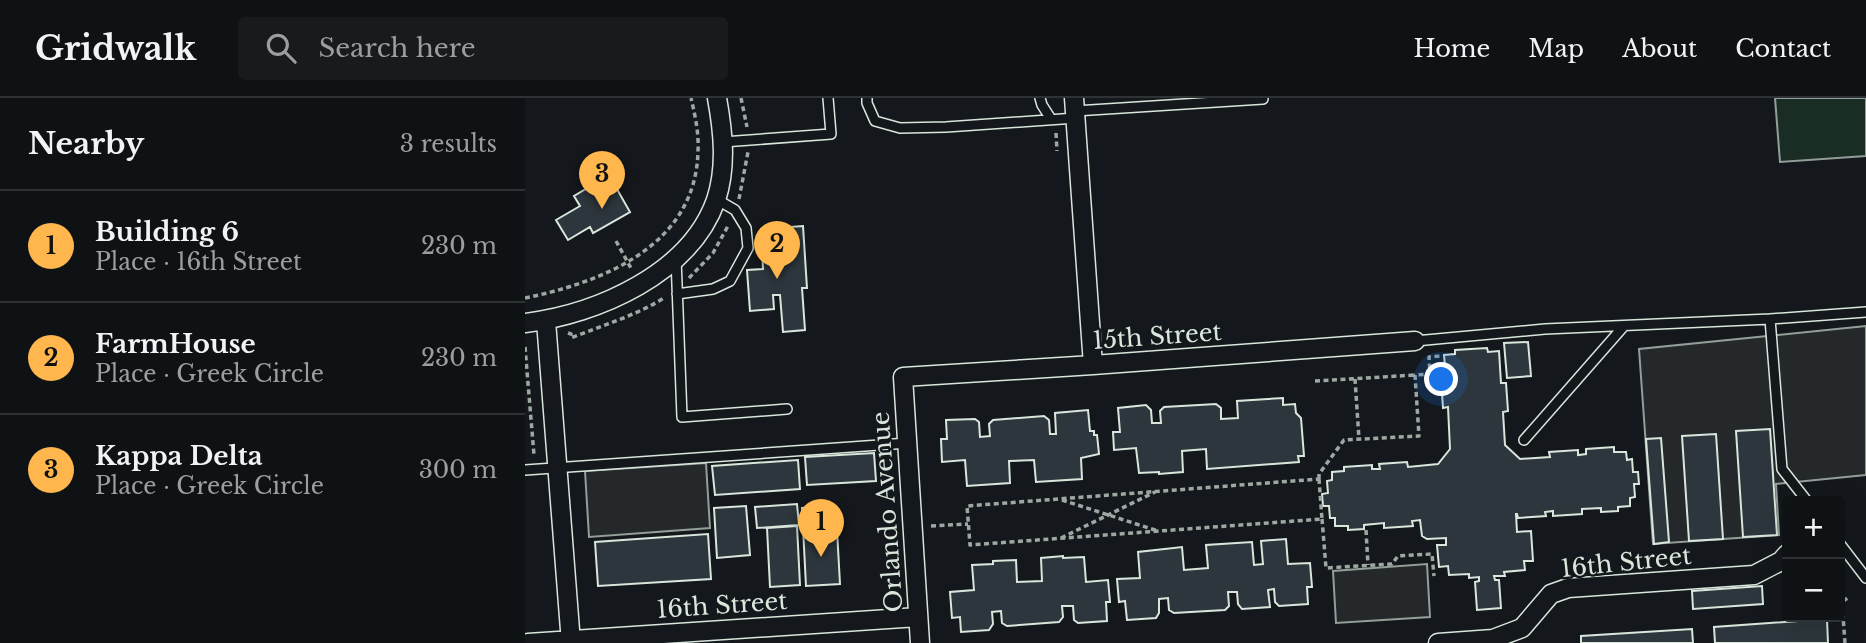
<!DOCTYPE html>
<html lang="en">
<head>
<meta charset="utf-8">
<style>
  :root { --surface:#0f1215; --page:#181b1e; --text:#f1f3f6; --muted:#9b9ea0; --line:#2f3234; --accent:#ffb74d }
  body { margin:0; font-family:"Libre Baskerville",serif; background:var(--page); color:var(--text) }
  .controls { position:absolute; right:21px; bottom:21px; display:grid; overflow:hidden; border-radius:7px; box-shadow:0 7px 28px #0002 }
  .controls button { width:63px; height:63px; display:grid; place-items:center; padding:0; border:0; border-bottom:2px solid var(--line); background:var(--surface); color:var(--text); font:35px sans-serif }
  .you { position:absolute; left:917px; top:282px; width:24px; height:24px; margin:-18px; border:5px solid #fff; border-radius:50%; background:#1a73e8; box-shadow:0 0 0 10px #1a73e833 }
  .badge { display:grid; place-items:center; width:46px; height:46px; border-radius:50%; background:var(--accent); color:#111; font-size:23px; font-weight:700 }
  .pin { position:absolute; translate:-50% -58px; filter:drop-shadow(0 2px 4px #0008) }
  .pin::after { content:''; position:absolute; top:37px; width:24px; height:21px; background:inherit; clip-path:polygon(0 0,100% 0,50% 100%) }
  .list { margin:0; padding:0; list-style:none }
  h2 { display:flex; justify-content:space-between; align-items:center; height:91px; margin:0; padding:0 28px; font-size:30px }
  h2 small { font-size:23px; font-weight:400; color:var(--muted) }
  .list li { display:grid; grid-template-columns:46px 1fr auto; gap:21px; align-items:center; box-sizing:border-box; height:112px; padding:0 28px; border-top:2px solid var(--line) }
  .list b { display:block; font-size:26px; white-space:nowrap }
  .list p { margin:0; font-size:23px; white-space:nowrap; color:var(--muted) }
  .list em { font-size:23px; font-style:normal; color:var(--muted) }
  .icon { flex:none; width:38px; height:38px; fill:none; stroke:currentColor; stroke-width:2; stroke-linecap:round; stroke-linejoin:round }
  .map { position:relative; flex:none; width:1341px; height:545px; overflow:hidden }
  header { display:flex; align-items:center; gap:42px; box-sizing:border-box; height:98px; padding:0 35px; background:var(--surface); border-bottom:2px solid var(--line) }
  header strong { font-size:33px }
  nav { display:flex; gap:38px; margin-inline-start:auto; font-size:24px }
  .search { width:490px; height:63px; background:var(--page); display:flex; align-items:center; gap:18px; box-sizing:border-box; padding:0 24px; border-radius:7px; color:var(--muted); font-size:26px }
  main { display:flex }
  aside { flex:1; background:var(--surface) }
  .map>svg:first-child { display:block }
</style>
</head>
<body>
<header>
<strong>Gridwalk</strong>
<div class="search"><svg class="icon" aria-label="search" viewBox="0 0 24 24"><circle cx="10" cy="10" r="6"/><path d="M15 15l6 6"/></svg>Search here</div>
<nav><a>Home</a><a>Map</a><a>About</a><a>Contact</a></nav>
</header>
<main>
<aside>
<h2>Nearby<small>3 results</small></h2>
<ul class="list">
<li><span class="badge">1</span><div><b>Building 6</b><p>Place · 16th Street</p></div><em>230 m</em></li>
<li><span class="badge">2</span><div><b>FarmHouse</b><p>Place · Greek Circle</p></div><em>230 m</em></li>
<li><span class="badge">3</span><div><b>Kappa Delta</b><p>Place · Greek Circle</p></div><em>300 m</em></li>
</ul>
</aside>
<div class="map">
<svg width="1341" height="545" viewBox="0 0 1341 545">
  <rect width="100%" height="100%" fill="#14181c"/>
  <path fill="#1a2d24" stroke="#939e99" stroke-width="2" d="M1250 0H1341V58L1255 64Z"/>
  <path fill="#24282b" stroke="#939e99" stroke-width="2" d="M1341 228V377L1251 386 1254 437 1128 446 1114 251Z
    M181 365 185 430 64 439 60 373Z
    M902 466 905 519 811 525 808 473Z"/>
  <path fill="#2c363c" stroke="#d8e6dc" stroke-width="2" d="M84 77 105 114 68 135 65 129 43 142 31 122 55 108 49 98Z
    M278 128 282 190H277L280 232 258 234 255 197H248L249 211 225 213 222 172 238 171 236 131Z
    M1003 244 1006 278 982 280 979 245Z
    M962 250 963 254 974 253 976 285H981L983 313 978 314 980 347 995 361 1025 359 1024 354 1053 352V357L1061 356V351L1089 349V354H1101L1102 362 1107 361 1108 374H1113L1114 386H1109L1110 399 1105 400V408L1093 409V413L1076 414V410L1057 411V416L1028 418V413L1020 414 1021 418 993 420 992 416H991L992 434 1006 433 1008 463H999L1000 472 979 474 980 478H969L970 482H974L976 510 952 512 950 484 954 483V479L944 480V476L924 477 923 468 914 469 912 447H921V440L902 441 897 438 895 422 887 423 888 428 859 430V425L839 427V431L823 432V428H810V420H805L804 408H798L797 396 803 395 802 383 807 382V374L819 373V369L847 367V371H855L854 366 882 364 883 369 913 366 925 351 923 309 918 310 916 281H921L919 257 930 256V252Z
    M758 300V307L770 306 771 315 776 320 779 358H773L774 364 682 371 681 351 657 353 658 374 634 376V374L614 375 611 350 589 352 588 334H595L593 310 621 307 626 312 627 325H636L635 313 639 309 691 306 696 310V321L713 320 712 303Z
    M563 312 565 333H569V337H572L574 356 556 360 557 381 511 384 509 362 484 363 485 385 442 388 440 362 417 364 416 341H422L421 322 450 321 454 324 455 339 465 338 464 326 468 322 519 318 524 322 525 336H531L530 315Z
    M1245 331 1252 437 1218 439 1211 333Z
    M1191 336 1198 441 1164 443 1157 338Z
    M1136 340 1144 444 1129 446 1121 341Z
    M349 355 351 383 282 387 280 359Z
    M273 362 275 391 190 397 187 368Z
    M272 406 274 427 232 430 230 409Z
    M221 408 225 457 192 460 189 410Z
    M306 408 308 433 312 432 315 486 281 488 277 410Z
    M272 428 275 487 245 489 242 430Z
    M183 436 186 481 73 488 70 444Z
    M761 441 763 466 785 465 787 489H782L783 506 754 508 750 504 749 491 743 492 745 509 717 511 713 506 712 494H703L704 508 700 512 649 515 644 512 643 500 634 501V515L631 520 602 522 600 503 594 504 592 481 615 480 613 454 657 449 659 472 683 470 681 447 727 444 729 467 738 466 736 443Z
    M538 458V460L559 459 561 484 583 482 585 504H581L582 523 553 525 549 522 548 508H537L538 519 534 524 482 528 477 525 476 513 467 514 468 526 464 532 436 534 435 519 427 520 425 494 449 492 447 467 468 466V463L491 462 492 484 517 483 516 460Z
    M1237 488 1238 506 1168 511 1167 493Z
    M1302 521 1303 545H1190L1189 529Z
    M1167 531 1168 545H1056V538Z"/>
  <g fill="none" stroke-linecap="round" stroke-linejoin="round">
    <defs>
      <path id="service" d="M342 0V5L350 23 375 30 421 29 551 20
        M515 0 517 7 526 21
        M550 13 738 1
        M198 44 306 36 303 0
        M151 160 157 319 262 311
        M152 196 188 191 205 183 223 150 221 130 210 112 191 101
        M1245 221 1257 371 1282 403
        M890 243 1020 231 1245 221 1341 214
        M999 342 1099 228
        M0 372 383 345
        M1315 446 1341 480"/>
      <path id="minor" d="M549 0 568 267
        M21 223 46 545
        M0 225C72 216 165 176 191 102 202 69 198 33 192 0
        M3 545 393 519
        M395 545 378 279 568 267 890 243
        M913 545 968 541 997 530 1026 496 1043 490 1229 477 1256 463 1262 456"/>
    </defs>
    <use href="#service" stroke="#d8e6dc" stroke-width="12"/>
    <use href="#minor" stroke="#d8e6dc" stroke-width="21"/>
    <path stroke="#9da8a2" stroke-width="3.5" stroke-dasharray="5 3.5" stroke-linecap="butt" d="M216 0 222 29
      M531 35 532 53
      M214 101 223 54
      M91 143 107 172
      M164 180 188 155 203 128
      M0 200C79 184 171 147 173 53 174 35 170 17 166 0
      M43 235 46 236V240C78 227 110 218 139 200
      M0 249 9 357
      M830 281 834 341
      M790 283 890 277
      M794 381 797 421 445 447 442 408Z
      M794 381V376L819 342 894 338 890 277 905 276 904 259 916 258
      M537 402 633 433
      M797 421 801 470 867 466 873 458 907 456 909 478
      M406 428 443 426
      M841 432 843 467
      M536 440 630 394
      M1320 545 1317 504 1324 499"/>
    <use href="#service" stroke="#14181c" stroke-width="9"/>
    <use href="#minor" stroke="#14181c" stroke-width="18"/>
  </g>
  <g text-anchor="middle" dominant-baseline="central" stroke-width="5" stroke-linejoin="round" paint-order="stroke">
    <g font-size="24" fill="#d8e6dc" stroke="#14181c">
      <text transform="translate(632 238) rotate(-4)">15th Street</text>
      <text transform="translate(362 414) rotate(-94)">Orlando Avenue</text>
      <text transform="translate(1101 464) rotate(-6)">16th Street</text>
      <text transform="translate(197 507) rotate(-4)">16th Street</text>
    </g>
  </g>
</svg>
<div class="controls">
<button>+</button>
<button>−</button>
</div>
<div class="you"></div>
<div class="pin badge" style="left:296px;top:459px">1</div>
<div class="pin badge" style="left:252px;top:181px">2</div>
<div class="pin badge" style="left:77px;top:111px">3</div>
</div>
</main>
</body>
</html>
